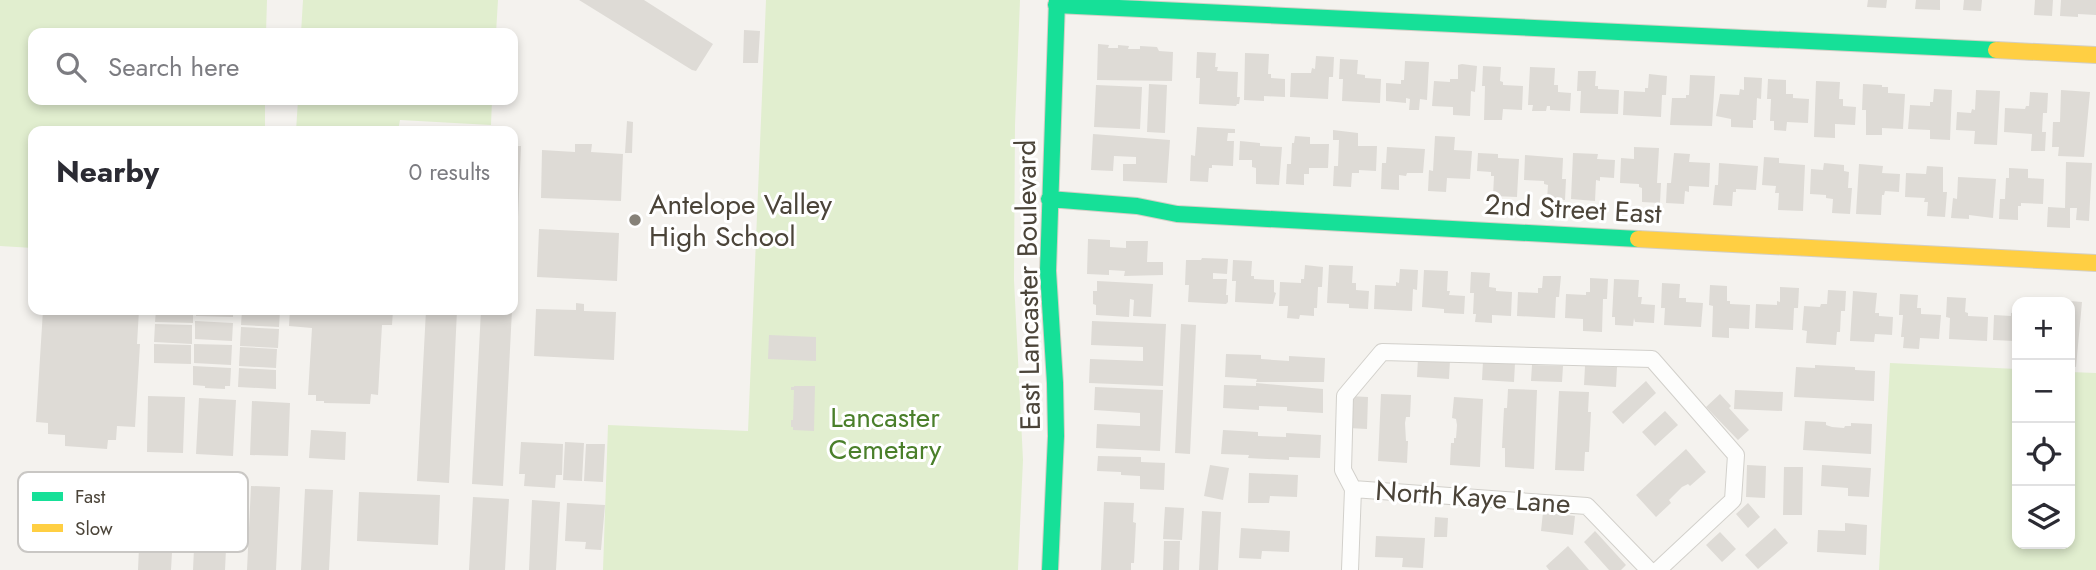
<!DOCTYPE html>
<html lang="en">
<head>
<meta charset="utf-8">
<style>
  :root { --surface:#fff; --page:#f7f7f7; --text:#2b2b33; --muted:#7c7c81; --line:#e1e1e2 }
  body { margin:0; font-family:Jost,sans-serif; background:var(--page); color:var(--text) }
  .controls { position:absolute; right:21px; bottom:21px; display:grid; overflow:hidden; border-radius:14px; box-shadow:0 4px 10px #0003 }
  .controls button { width:63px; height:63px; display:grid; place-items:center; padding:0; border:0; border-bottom:2px solid var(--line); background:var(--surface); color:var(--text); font:35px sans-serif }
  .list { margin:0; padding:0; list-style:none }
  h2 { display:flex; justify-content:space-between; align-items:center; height:91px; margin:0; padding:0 28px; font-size:30px }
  h2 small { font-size:23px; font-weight:400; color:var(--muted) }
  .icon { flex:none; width:38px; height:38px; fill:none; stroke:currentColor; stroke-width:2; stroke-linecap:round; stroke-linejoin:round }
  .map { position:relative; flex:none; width:2096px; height:570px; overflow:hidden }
  .search { position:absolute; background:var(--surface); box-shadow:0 4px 10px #0003; left:28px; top:28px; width:490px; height:77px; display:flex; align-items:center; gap:18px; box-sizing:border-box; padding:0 24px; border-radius:14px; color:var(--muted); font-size:26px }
  .panel { position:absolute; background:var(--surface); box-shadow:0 4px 10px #0003; left:28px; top:126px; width:490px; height:189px; border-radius:14px }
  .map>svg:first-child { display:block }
</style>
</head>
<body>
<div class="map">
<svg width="2096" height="570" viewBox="0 0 2096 570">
  <rect width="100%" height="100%" fill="#f4f2ee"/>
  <path fill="#e1eecf" d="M0 0H267L266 33H33V100H265V131H33V248L0 246Z
    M303 0H498L496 33H301Z
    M766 0H1020L1015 125 1014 280 1023 460 1018 570H603L608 425 748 431Z
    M298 100H492L491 125 400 120 398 131H296Z
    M1890 363 2017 369V544H2070V372L2096 373V570H1879Z"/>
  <path fill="#dedbd6" d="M579 0H644L713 44 696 71 692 70Z
    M1868 0H1887L1886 8 1867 7Z
    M1916 0H1940V10L1915 9Z
    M1964 0H1982L1981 11 1963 10Z
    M2035 0H2053L2052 16 2034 15Z
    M2061 0H2096V15L2078 14V17L2060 16Z
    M744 30 760 31 758 63H743Z
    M1098 44 1109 45 1108 48H1118V45L1129 46 1128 49H1140V46L1157 47 1159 51 1173 52 1172 81 1097 80Z
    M1197 52 1216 53 1215 67H1218L1217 71 1238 72 1237 97H1240L1239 104H1237L1236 106 1199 104 1200 78H1196Z
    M1245 53 1269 54 1268 74H1271V78L1285 79V97L1264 96V101L1244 100Z
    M1316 56 1334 57 1333 77H1329L1328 99 1290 97 1291 73H1311L1312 68 1315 69Z
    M1340 59 1358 60 1357 74 1365 75V78L1381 79 1380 103 1342 101 1343 79H1339Z
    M1405 61 1429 62 1427 100 1420 99 1419 110H1409L1410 99 1406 98V103L1386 101V83L1401 84V80H1404Z
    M1462 64 1477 66 1475 92 1471 91 1470 116 1453 115V107L1432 106 1434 81 1450 82V79H1458V65Z
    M1483 66 1501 67 1500 81 1503 82V85L1523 86 1522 110 1503 109 1502 120H1484L1485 86H1482Z
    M1530 67 1555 68 1554 85H1558V92L1571 93 1570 111 1550 110V106H1547L1546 111H1532L1533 105H1528Z
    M1578 71H1596L1595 86H1598V89L1619 90 1618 114 1580 113 1581 91H1577Z
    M1649 74 1667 76 1666 95H1662L1661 117 1623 115 1624 91 1645 92V88H1648Z
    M1690 75 1715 76 1712 126 1670 125 1672 98H1686V95H1689Z
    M1744 77 1762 78 1761 99 1757 98 1756 120H1753V128L1731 127V119L1716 116 1720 94 1739 95 1740 89 1744 90Z
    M1768 79 1786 80V94H1793V98L1809 99 1808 123 1787 122 1786 131 1774 130V121H1770L1771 99H1767Z
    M1816 81 1840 82 1839 99H1843V106L1856 107 1855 125 1835 124V138L1814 137Z
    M1149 84 1167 85 1165 133 1147 132Z
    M1863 84 1882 85V87H1888V93L1905 94 1903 129 1882 128V135H1866V110H1862Z
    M1096 85 1142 87 1140 129 1094 127Z
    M1934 89 1952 90 1950 140 1930 139V130L1908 129 1910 105 1930 106V102H1933Z
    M1976 90 2000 91 1997 145 1974 144 1975 131 1956 130 1957 112 1971 113 1972 109 1975 110Z
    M2061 90 2090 92 2084 157 2058 156 2059 147H2052L2053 122H2060Z
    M2030 92 2048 93 2047 113H2043L2042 132H2046L2045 151H2031L2032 134 2004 132 2005 108 2025 109 2026 106H2029Z
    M627 121 633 122 632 153H625Z
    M1197 127 1235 129V133H1228L1227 141H1234L1233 166 1212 165V168H1209L1208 182 1190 181 1191 155 1195 156Z
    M1333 130 1358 133V146H1377L1376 171 1359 170V173H1352L1351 187 1333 186 1334 166H1338L1339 140H1333Z
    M1093 134 1170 140 1167 183 1123 181V164H1136V157L1114 156 1113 171 1091 170Z
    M1295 136 1310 137V144H1329L1328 168H1309V174H1304V185L1286 184 1287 164H1291L1292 143H1294Z
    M1435 136 1455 137 1454 150 1472 151 1470 179 1447 178 1446 192 1428 191 1429 170 1433 171Z
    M1240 141 1260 143V146L1282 147 1279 185 1256 184V168L1252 167V160H1239Z
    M575 144H592L591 152 623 154 621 201 541 198 542 150 575 152Z
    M513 146H521L515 288H513Z
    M1387 147 1425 149 1423 173H1407L1406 176 1399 175V190L1381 189 1382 163H1386Z
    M1634 147 1659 148 1657 183H1661L1660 203 1642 202V188L1639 187V184L1620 183 1621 158 1634 159Z
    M1478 153 1498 154V158L1519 159 1517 197 1493 196 1494 176H1491V172L1477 171Z
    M1573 153 1598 154 1597 159 1615 160 1614 178 1600 177V181L1596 180 1595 201 1571 199Z
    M1674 153 1690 154 1689 162 1710 163 1709 187 1689 186V192L1685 191 1684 204 1666 203 1667 183H1671Z
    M1525 155 1563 158 1562 179H1566L1565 200 1547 199 1548 185 1544 184V181L1524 180Z
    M1764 157 1779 158V163L1805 165 1803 211 1778 210 1779 193H1775L1776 186 1762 185Z
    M2066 162 2092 163 2089 221 2076 220 2077 208H2070V228L2047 227 2048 207 2065 208Z
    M1719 163 1758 166 1756 190 1736 189V192H1733L1732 206 1713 205 1715 185H1718Z
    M1824 163 1844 165V171L1849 172 1848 188H1852L1850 214 1832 213 1833 199 1826 198V195L1810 194 1811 169 1823 170Z
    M1859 164 1883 166 1882 173 1900 174 1899 192 1885 191 1884 195H1882L1881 215 1856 214Z
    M1927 166 1943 167V192H1947L1945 217 1927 216 1928 202H1924L1925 198 1905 197 1906 173 1926 174Z
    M2009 168 2028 169V178L2044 179 2043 204 2021 203V206H2018V220L1999 219 2000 199H2005L2006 178H2009Z
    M1958 177 1996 179 1993 218 1969 215V219L1951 218 1953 198 1957 199Z
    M539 229 619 233 617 281 537 277Z
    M1088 239 1110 240V247L1126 248V241H1148L1147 262H1163V275L1124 276 1125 271 1109 270V275L1087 274Z
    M1202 258 1228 259 1227 274 1213 273V279H1227L1226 295H1228V302L1226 304 1188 302 1189 285H1185L1186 260H1201Z
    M1233 260 1252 261 1251 276H1254V279L1274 280V292L1276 293 1273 304 1235 302 1236 281H1232Z
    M1305 265 1323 267 1322 287H1318L1317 308H1314V316L1300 315 1299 319 1287 318 1288 306H1279L1280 282 1301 283V279H1304Z
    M1329 265 1353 266 1352 283H1356V290L1369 291 1368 309 1349 308V304L1327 303Z
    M1400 269 1418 270 1417 290 1413 289 1412 311 1374 309 1375 285 1396 286V282L1399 283Z
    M1424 270 1448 271 1447 291H1450L1449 295 1465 296 1464 314 1444 313V309L1422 307Z
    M1471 272 1490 273 1489 287 1496 288V291L1512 292 1511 316 1492 315V323L1475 322 1476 314H1473L1474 293H1470Z
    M1543 276H1561L1559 297H1556L1555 318 1517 316 1518 292 1538 293V288H1542Z
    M1590 278 1608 279 1607 299H1603L1602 332 1583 331V319L1565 318 1566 294 1586 295V292H1590Z
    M1614 279 1639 280 1638 297H1642L1641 304 1655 305 1654 323 1635 322 1634 318 1633 326 1615 325V317H1612Z
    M1097 281 1153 284 1151 317 1133 316 1134 300 1130 299 1129 317 1096 315V305L1093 304V291H1097Z
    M1662 283 1680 284 1679 298H1686V302L1703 303 1701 327 1664 325 1665 308H1661Z
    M1710 285 1727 286V301H1730V304L1750 305 1749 329 1729 328V338L1712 337 1713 306 1709 305Z
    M1780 287 1799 288 1798 308H1794L1793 330 1755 328 1756 304 1777 305V301L1780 302Z
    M1828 290 1846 291 1845 311H1841L1840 332H1837L1836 345 1806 343 1807 331 1802 330 1804 306 1820 307 1821 304H1827Z
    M1853 291 1877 293 1875 313H1879V316L1893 317 1892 335 1875 334 1874 342 1850 341Z
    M1900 294 1918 295 1917 308H1921V314L1941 315 1939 339 1920 338 1919 349 1903 348 1904 337H1901L1903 315H1899Z
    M1947 297 1966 298 1965 312 1968 313V316L1988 317 1987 341 1949 339 1950 318 1946 317Z
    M2070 301 2082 302 2076 367 2070 366Z
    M576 303 584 304V311L616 312 614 360 534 356 536 309 576 310Z
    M43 310H139L137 344H140L135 427 117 426 116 440H108L107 449 65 446V435L48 434V423L36 422Z
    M156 310H193V323L155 322Z
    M196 310H233V317L196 316Z
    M242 310H280L279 327 241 325Z
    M290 310H393L392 325H382L378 395 371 394 370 404 324 403V401H316V395H308L312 328 289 326Z
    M426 310H457L449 483 417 481Z
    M481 310H512L503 486 472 484Z
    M2011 313H2017V350L2013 349 2014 341 1993 340 1994 315 2011 316Z
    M195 321 233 323 232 341 195 339Z
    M1092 321 1166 324 1163 386 1089 383 1090 359 1143 361V347L1091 345Z
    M155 324 192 325V344L154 342Z
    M1181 324 1196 325 1190 454 1175 453Z
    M241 327 279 329 278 348 240 346Z
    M769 335 816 337V361L768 359Z
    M154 344 191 345V364L154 363Z
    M194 344 232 345 231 365 194 363Z
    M240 347 277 349 276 368 239 366Z
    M1226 354 1261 355V359L1289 361V356L1325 358 1324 382H1256L1257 379 1225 377Z
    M1418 358 1450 360 1449 379 1417 377Z
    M1483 361 1515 363 1514 382 1482 380Z
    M1532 365 1563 366 1562 382 1531 381Z
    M1815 365 1855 367V370L1875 371 1874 401 1794 397 1796 367 1815 368Z
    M193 366 231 368 230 386H225V389L205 388V386L193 385Z
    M1585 366 1617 367 1616 387 1584 385Z
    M239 368 276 370V389L238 387Z
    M1646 381 1656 393 1623 424 1612 412Z
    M1256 383 1323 389V413L1287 411V407L1259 406V410L1223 408 1224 385 1256 386Z
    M794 386H815L814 431 793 430V427H791V420H793L794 390H791V387H794Z
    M1095 387 1163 390 1160 451 1096 448 1097 424 1140 426V413L1094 410Z
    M1508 389 1537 390 1534 469 1505 467V448H1502L1504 408H1507Z
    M1735 390 1783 392 1782 411 1734 409Z
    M1559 391 1589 392 1588 412H1591L1589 452H1585L1584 471 1555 470Z
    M1381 394 1411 395 1410 417H1406L1405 423 1406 441H1408L1407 463 1378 461Z
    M1720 394 1731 406 1729 408 1749 430 1738 440 1706 407Z
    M148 396 185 397 183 453 147 452Z
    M1349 396 1368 397 1367 429 1348 428Z
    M1454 397 1483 399 1480 467 1450 465 1451 443H1454V438H1456L1457 425 1456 419 1452 418Z
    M199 398 236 400 233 456 196 454Z
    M252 401 290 403 288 456 250 455Z
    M1665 411 1678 425 1655 446 1642 432Z
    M1805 421 1826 422V425L1832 427 1844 428 1845 426H1851V423L1872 424 1871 454 1803 450Z
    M311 430 346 432 345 460 309 458Z
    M1223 430 1258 432V436L1286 437V433L1321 435 1320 458 1289 457V460L1248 458 1249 455 1221 454Z
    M521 442 563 444 562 475H556L555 488 524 486 525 474H519Z
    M565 442 584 443 582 481 563 480Z
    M586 444H605L603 482 584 481Z
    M1686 449 1706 472 1690 486 1688 484 1682 487 1669 500 1671 503 1656 517 1636 495Z
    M1098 456 1141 457V462L1165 463 1164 490 1140 489V476L1121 475V472L1097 471Z
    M1210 465 1229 468 1223 500 1204 496Z
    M1747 465 1766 466 1765 498 1746 497Z
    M1822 465 1871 468 1869 497 1848 496V488L1821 486Z
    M1784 467H1803L1802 515H1783Z
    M1249 473 1298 475 1297 497 1270 496 1269 503H1248Z
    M142 481 176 482 171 570H138Z
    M197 485 229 486 225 570H193Z
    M251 486 280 487 276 570H247Z
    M305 489 333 490 329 570H301Z
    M359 492 440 495 438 545 357 541Z
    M473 497 509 499 505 570H469Z
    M532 500 560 502 556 570H529Z
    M1104 502 1134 503 1133 522 1136 523 1134 563H1131V570H1101Z
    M567 503 605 505 601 550 585 549 586 542 565 541Z
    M1748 503 1760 517 1748 528 1736 514Z
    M1165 507 1184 508 1182 540 1163 539Z
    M1202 511 1221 512 1218 570H1199Z
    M1543 512 1575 516 1573 535 1541 531Z
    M1435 517 1448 518 1447 537H1434Z
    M1845 523 1867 525 1866 555 1817 552 1818 530 1845 531Z
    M1241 528 1290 531 1289 552 1262 551 1261 559 1239 558Z
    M1775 528 1788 543 1758 569 1745 555Z
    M1595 531 1626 565 1621 570H1609L1584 542Z
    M1720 532 1736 549 1722 562 1706 545Z
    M1376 536 1425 538 1423 568 1402 567 1403 558 1375 557Z
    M1164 541H1180L1179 570H1163Z
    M1568 546 1589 570H1549L1546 566Z"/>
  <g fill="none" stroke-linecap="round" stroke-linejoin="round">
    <defs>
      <path id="street" d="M1353 489 1587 506 1649 570
        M1350 570 1353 489 1343 470 1345 396 1382 352 1652 359 1736 455 1733 500 1658 570"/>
      <path id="fast" d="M1056 5 1996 50
        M1049 199 1137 206 1177 214 1638 239
        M1050 570 1056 436 1055 383 1048 271 1057 0"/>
      <path id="slow" d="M1996 50 2096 55
        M1638 239 2096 263"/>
    </defs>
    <use href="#street" stroke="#d2d0cb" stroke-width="18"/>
    <use href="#fast" stroke="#d3cfc5" stroke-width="18"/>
    <use href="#slow" stroke="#d3cfc5" stroke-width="18"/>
    <use href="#street" stroke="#fdfdfc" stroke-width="16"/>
    <use href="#fast" stroke="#16e098" stroke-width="16"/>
    <use href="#slow" stroke="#ffcf43" stroke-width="16"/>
  </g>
  <circle fill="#868178" stroke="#fff" stroke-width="2.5" cx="635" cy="220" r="7"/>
  <g text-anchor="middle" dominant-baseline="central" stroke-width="6" stroke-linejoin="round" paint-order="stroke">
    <g font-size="28" fill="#4b4439" stroke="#fff" text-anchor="start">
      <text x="649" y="204">Antelope Valley<tspan x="649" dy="32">High School</tspan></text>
    </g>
    <g font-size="28" fill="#4b4439" stroke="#fff">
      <text transform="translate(1573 209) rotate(3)">2nd Street East</text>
      <text transform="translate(1028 285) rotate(-91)">East Lancaster Boulevard</text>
      <text transform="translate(1473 497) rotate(4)">North Kaye Lane</text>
    </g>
    <g font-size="28" fill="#4a7f2a" stroke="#fff">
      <text x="885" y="417">Lancaster<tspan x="885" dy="32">Cemetary</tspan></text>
    </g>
  </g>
  <rect x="18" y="472" width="230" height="80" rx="10" fill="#fff" stroke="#c9c7c4" stroke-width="2"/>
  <rect x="32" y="492" width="31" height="9" fill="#16e098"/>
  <rect x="32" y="524" width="31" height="8" fill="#ffcf43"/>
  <g font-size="19" fill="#4b4439">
    <text x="75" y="503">Fast</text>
    <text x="75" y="535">Slow</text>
  </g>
</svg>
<div class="controls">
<button>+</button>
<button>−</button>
<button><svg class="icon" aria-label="locate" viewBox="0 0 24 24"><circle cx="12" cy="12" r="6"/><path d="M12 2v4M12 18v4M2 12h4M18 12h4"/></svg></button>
<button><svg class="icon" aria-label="layers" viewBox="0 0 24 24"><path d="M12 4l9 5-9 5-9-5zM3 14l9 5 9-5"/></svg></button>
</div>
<div class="search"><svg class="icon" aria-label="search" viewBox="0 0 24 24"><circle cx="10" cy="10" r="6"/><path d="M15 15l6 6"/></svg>Search here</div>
<section class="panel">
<h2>Nearby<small>0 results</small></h2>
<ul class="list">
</ul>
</section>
</div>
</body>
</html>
